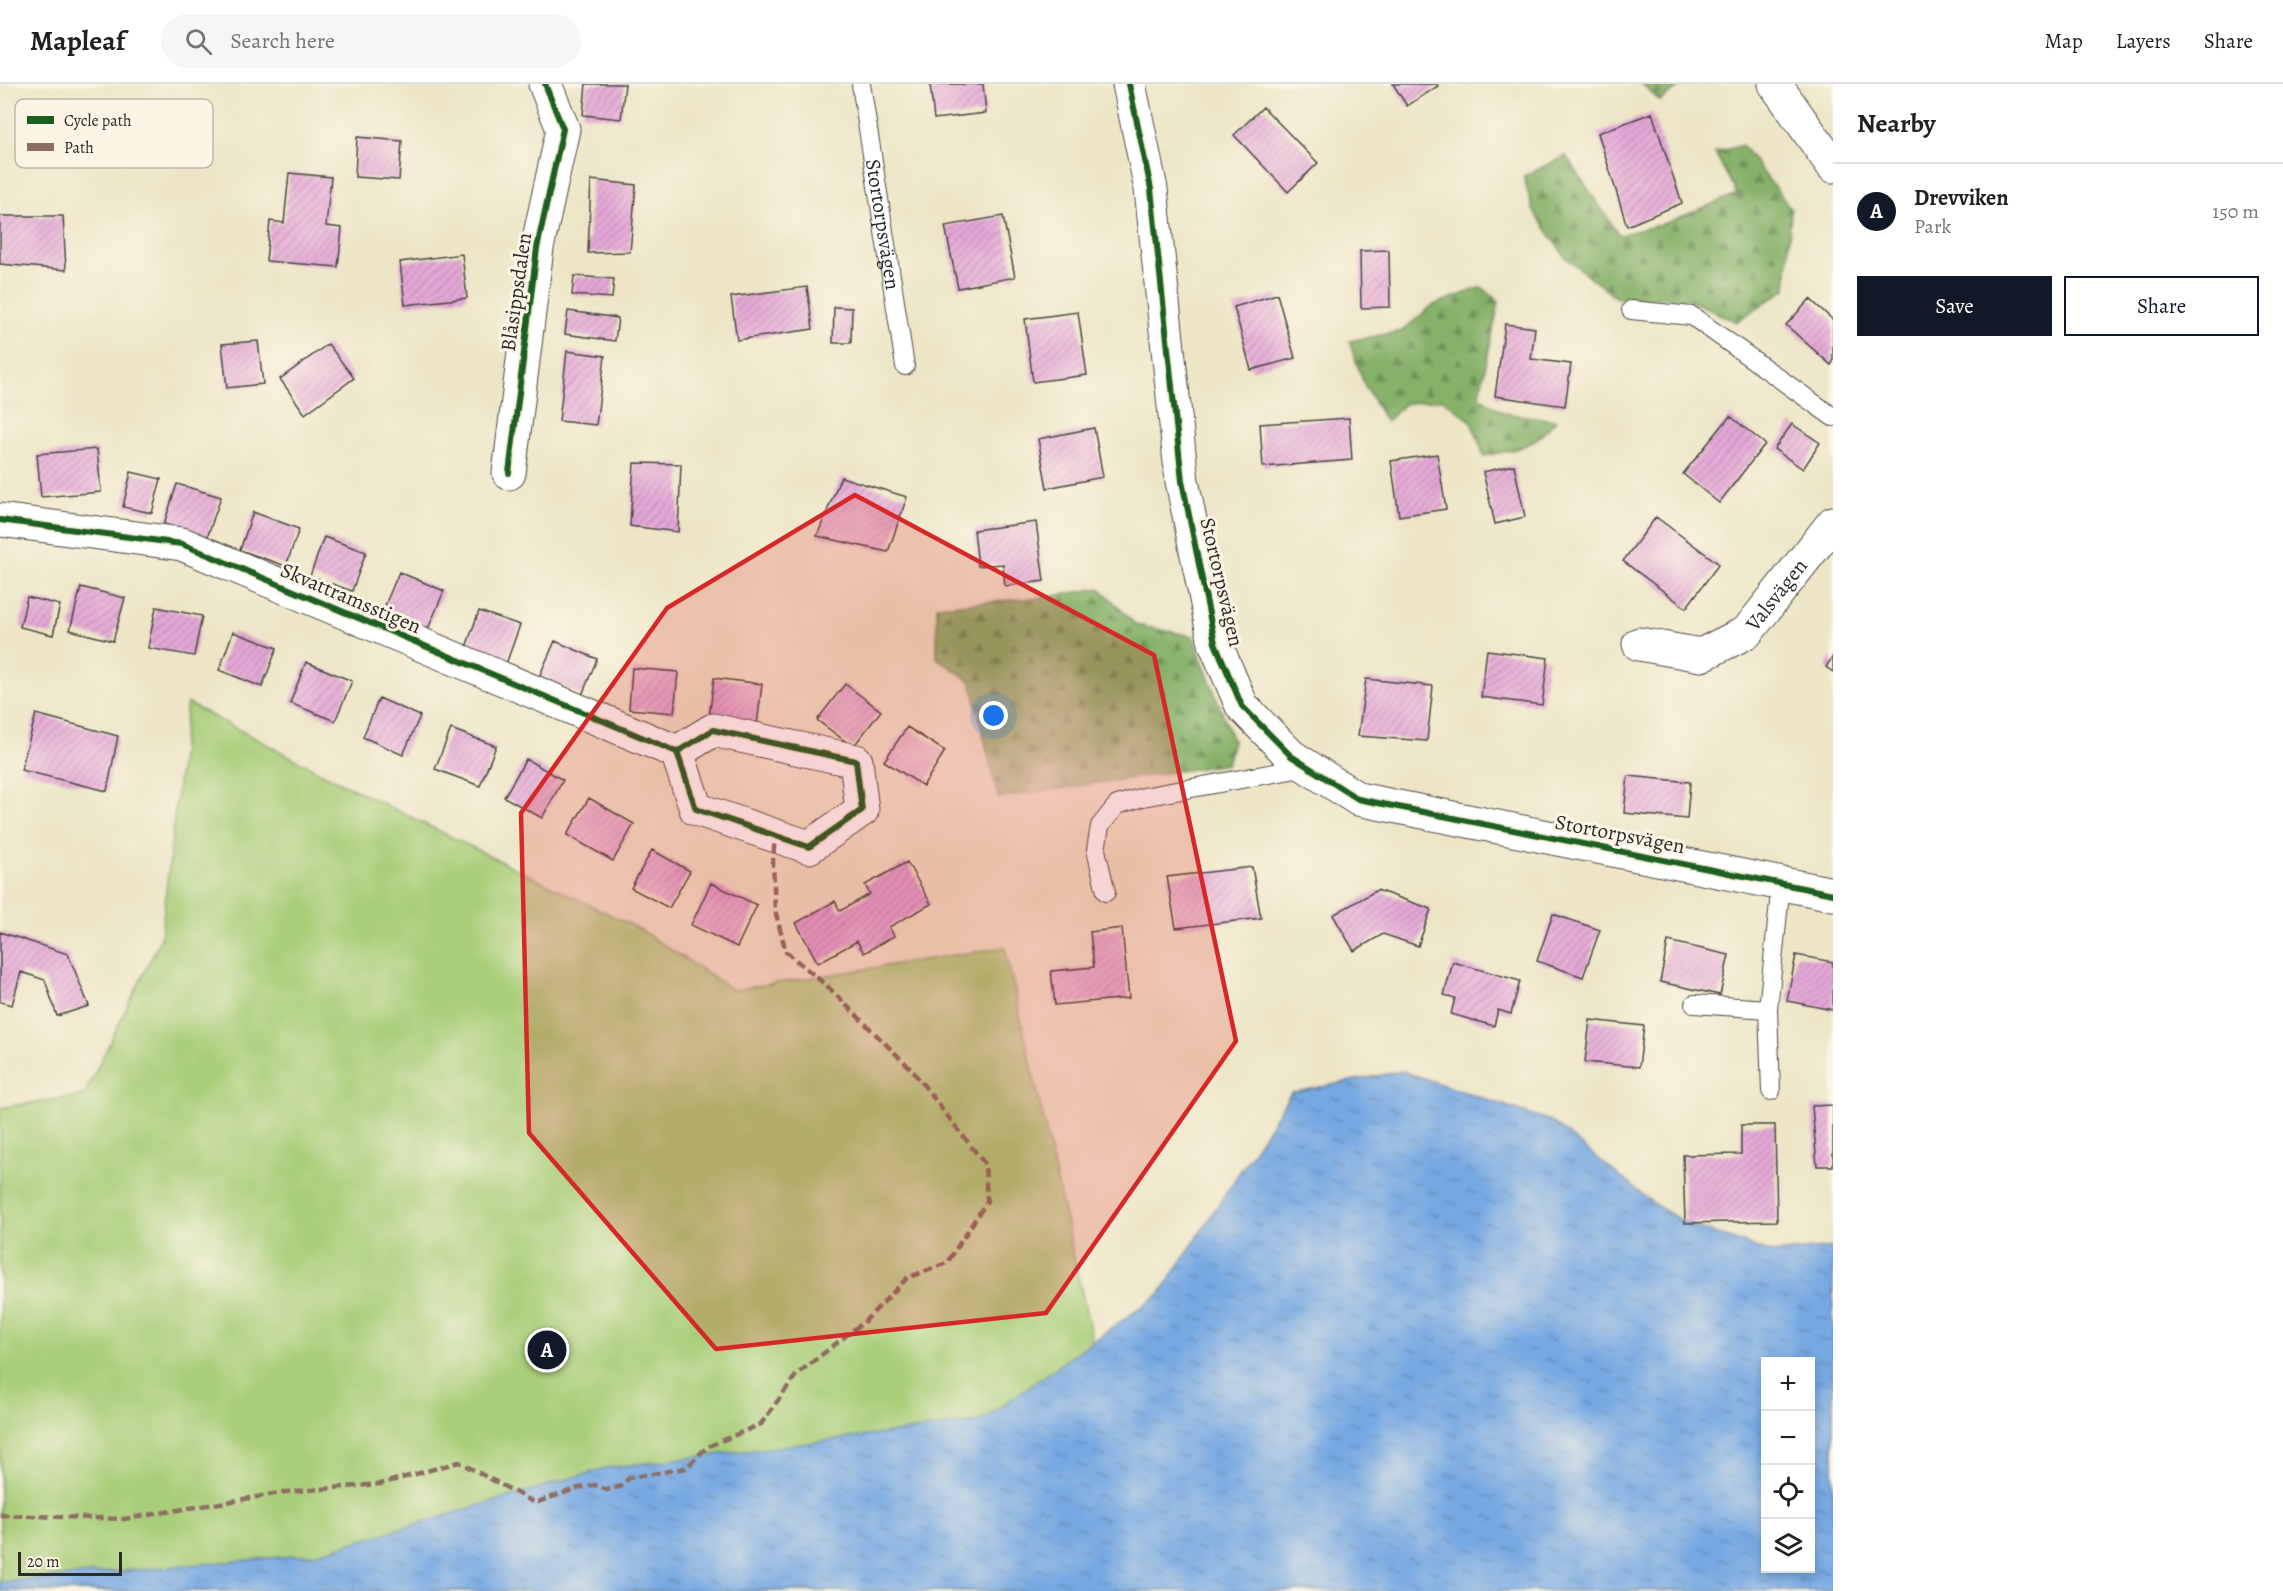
<!DOCTYPE html>
<html lang="en">
<head>
<meta charset="utf-8">
<style>
  :root { --surface:#fff; --page:#f6f6f6; --text:#202124; --muted:#757577; --line:#e0e0e0; --accent:#111827 }
  body { margin:0; font-family:Alegreya,serif; background:var(--page); color:var(--text) }
  .controls { position:absolute; right:18px; bottom:18px; display:grid; overflow:hidden; border-radius:0px; box-shadow:0 3px 9px #0003 }
  .controls button { width:54px; height:54px; display:grid; place-items:center; padding:0; border:0; border-bottom:2px solid var(--line); background:var(--surface); color:var(--text); font:30px sans-serif }
  .scale { position:absolute; left:18px; bottom:15px; width:104px; box-sizing:border-box; padding-left:6px; border:3px solid #2b2b2b; border-top:0; font-size:16px; line-height:21px; white-space:nowrap; color:#2b2b2b; -webkit-text-stroke:4px #fcf5e5; paint-order:stroke }
  .you { position:absolute; left:994px; top:632px; width:21px; height:21px; margin:-15px; border:4px solid #fff; border-radius:50%; background:#1a73e8; box-shadow:0 0 0 9px #1a73e833 }
  .badge { display:grid; place-items:center; width:39px; height:39px; border-radius:50%; background:var(--accent); color:#fff; font-size:20px; font-weight:700 }
  .pin { position:absolute; translate:-50% -50%; border:3px solid #fff; box-shadow:0 2px 6px #0006 }
  .list { margin:0; padding:0; list-style:none }
  h2 { display:flex; justify-content:space-between; align-items:center; height:78px; margin:0; padding:0 24px; font-size:26px }
  h2 small { font-size:20px; font-weight:400; color:var(--muted) }
  .list li { display:grid; grid-template-columns:39px 1fr auto; gap:18px; align-items:center; box-sizing:border-box; height:96px; padding:0 24px; border-top:2px solid var(--line) }
  .list b { display:block; font-size:22px; white-space:nowrap }
  .list p { margin:0; font-size:20px; white-space:nowrap; color:var(--muted) }
  .list em { font-size:20px; font-style:normal; color:var(--muted) }
  .actions { display:flex; gap:12px; padding:18px 24px }
  .actions a { flex:1; padding:14px 0; border:2px solid var(--accent); border-radius:0px; text-align:center; font-size:21px; color:var(--accent) }
  .actions .main { background:var(--accent); color:#fff }
  .icon { flex:none; width:33px; height:33px; fill:none; stroke:currentColor; stroke-width:2; stroke-linecap:round; stroke-linejoin:round }
  .map { position:relative; flex:none; width:1833px; height:1507px; overflow:hidden }
  header { display:flex; align-items:center; gap:36px; box-sizing:border-box; height:84px; padding:0 30px; background:var(--surface); border-bottom:2px solid var(--line) }
  header strong { font-size:28px }
  nav { display:flex; gap:33px; margin-inline-start:auto; font-size:21px }
  .search { width:420px; height:54px; background:var(--page); display:flex; align-items:center; gap:15px; box-sizing:border-box; padding:0 21px; border-radius:33px; color:var(--muted); font-size:22px }
  main { display:flex }
  aside { flex:1; background:var(--surface) }
  .map>svg:first-child { display:block }
</style>
</head>
<body>
<header>
<strong>Mapleaf</strong>
<div class="search"><svg class="icon" aria-label="search" viewBox="0 0 24 24"><circle cx="10" cy="10" r="6"/><path d="M15 15l6 6"/></svg>Search here</div>
<nav><a>Map</a><a>Layers</a><a>Share</a></nav>
</header>
<main>
<div class="map">
<svg width="1833" height="1507" viewBox="0 0 1833 1507">
  <defs>
    <pattern id="forest-firs" width="22" height="20" patternUnits="userSpaceOnUse" patternTransform="scale(1.5)"><rect width="22" height="20" fill="#86b169"/><path d="M5 1l3.5 6h-7zM16 11l3.5 6h-7z" fill="#6e9057"/></pattern>
    <pattern id="water-ripples" width="26" height="14" patternUnits="userSpaceOnUse" patternTransform="scale(1.5)"><rect width="26" height="14" fill="#76a8e2"/><path d="M2 4q2-2 4 0t4 0M15 11q2-2 4 0t4 0" fill="none" stroke="#6189b7"/></pattern>
    <pattern id="building-hatch" width="6" height="6" patternUnits="userSpaceOnUse" patternTransform="scale(1.5)"><rect width="6" height="6" fill="#e5a8d7"/><path d="M-1 1l2-2M0 6l6-6M5 7l2-2" fill="none" stroke="#ba89af"/></pattern>
  </defs>
  <rect width="100%" height="100%" fill="#fcf5e5"/>
  <filter id="ink" filterUnits="userSpaceOnUse"><feTurbulence type="fractalNoise" baseFrequency=".0167" numOctaves="2"/><feDisplacementMap in="SourceGraphic" scale="12" xChannelSelector="R" yChannelSelector="G"/><feConvolveMatrix kernelMatrix="1 2 1 2 8 2 1 2 1" color-interpolation-filters="sRGB"/></filter>
  <filter id="wash" filterUnits="userSpaceOnUse"><feTurbulence type="fractalNoise" baseFrequency=".008" numOctaves="4" result="noise"/><feDisplacementMap in="SourceGraphic" scale="24" xChannelSelector="R" yChannelSelector="G"/><feGaussianBlur stdDeviation="1.35" result="paint"/><feColorMatrix in="noise" values="0 0 0 0 0 0 0 0 0 0 0 0 0 0 0 0 0 1.4 0 .05"/><feComposite in="paint" operator="in"/></filter>
  <g filter="url(#wash)">
    <rect width="100%" height="100%" fill="#ede5c6"/>
    <path fill="url(#forest-firs)" stroke="#586e4a" stroke-width="1.5" d="M1642 0H1682V1L1660 17Z
      M1742 61 1791 125 1786 205 1736 238 1685 214H1616L1565 173 1533 126 1523 92 1566 72 1619 151 1666 139 1737 110 1715 69Z
      M1482 203 1499 218 1479 313 1504 329 1556 336C1533 364 1518 365 1484 372L1471 337 1442 315 1404 320 1386 338 1364 300 1349 257 1402 247 1433 221Z
      M1100 504 1136 541 1193 552 1233 657 1227 680 998 714 971 598 937 574V522L1048 513Z"/>
    <path fill="#a9ce79" stroke="#6a7c52" stroke-width="1.5" d="M187 619 343 700 639 845 733 906 1005 863 1148 1507H0V1024L84 1011 161 854Z"/>
    <path fill="url(#water-ripples)" stroke="#506a86" stroke-width="1.5" fill-rule="evenodd" d="M1402 987 1551 1037 1654 1120 1685 1139 1772 1169 1833 1163V1507H0V1498L315 1470 606 1384 979 1338 1161 1209 1291 1009ZM1766 1278H1810V1484H1766Z"/>
    <g id="blocks">
      <path fill="url(#building-hatch)" d="M586 0H625L621 35 583 31Z
        M930 0H983L986 29 934 35Z
        M1393 0H1437L1438 2 1407 22Z
        M1263 23 1318 79 1288 108 1234 51Z
        M1652 29 1682 119 1627 142 1598 49Z
        M357 53 402 57 399 96 355 93Z
        M289 89 331 93 326 142 342 144 338 183 266 177 270 137 284 139Z
        M591 96 636 101 630 168 588 169Z
        M0 132H63L66 186 0 180Z
        M1003 132 1015 193 958 204 945 142Z
        M1389 166 1390 223 1361 224 1360 167Z
        M462 170 467 214 405 221 400 178Z
        M574 192 614 195 612 214 572 211Z
        M807 203 813 245 737 256 731 213Z
        M1277 210 1295 274 1251 286 1234 223Z
        M1810 215 1833 236V278L1831 281 1786 241Z
        M834 223 852 224 851 259H833Z
        M568 227 618 234 615 257 565 250Z
        M1078 228 1087 291 1033 298 1025 235Z
        M1505 240 1535 244 1531 275 1571 280 1565 322 1495 312Z
        M258 257 263 300 227 304 222 260Z
        M328 260 354 294 305 330 280 295Z
        M567 267 605 272 596 341 559 337Z
        M1730 332 1765 360 1719 419 1683 390Z
        M1349 334 1352 376 1263 383 1260 340Z
        M1792 340 1820 359 1803 385 1774 365Z
        M1094 344 1103 393 1047 404 1038 355Z
        M97 365 101 408 41 413 37 370Z
        M1437 370 1446 425 1399 432 1391 377Z
        M634 379 681 380 678 448 630 442Z
        M1514 381 1525 433 1495 440 1483 388Z
        M131 388 161 395 152 429 123 423Z
        M841 393 907 413 888 468 817 452Z
        M177 400 221 413 207 454 164 440Z
        M253 428 299 445 286 482 240 466Z
        M1656 433 1719 480 1686 524 1623 477Z
        M1036 438 1044 497 1005 502 1003 480 978 482 974 446Z
        M324 453 366 468 352 507 310 492Z
        M399 488 444 507 428 545 383 526Z
        M81 503 125 514 113 557 70 546Z
        M27 513 60 521 53 551 20 543Z
        M156 523 202 532 194 572 148 564Z
        M479 527 520 541 506 580 465 566Z
        M233 548 277 564 262 603 219 586Z
        M555 557 597 575 582 611 539 593Z
        M1487 566 1548 574 1542 621 1481 613Z
        M1833 572V588L1826 583Z
        M306 578 352 597 335 637 290 619Z
        M632 584 678 588 674 629 629 625Z
        M714 594 762 600 757 641 709 635Z
        M1366 595 1433 602 1427 657 1358 652Z
        M845 600 881 627 853 663 817 636Z
        M379 614 420 632 403 671 363 653Z
        M36 630 118 652 107 707 21 686Z
        M907 643 945 667 923 702 884 677Z
        M451 645 496 662 480 702 435 685Z
        M526 675 563 696 542 734 504 713Z
        M1628 692 1690 698 1687 735 1624 729Z
        M589 714 634 740 613 777 567 751Z
        M652 766 690 787 669 824 631 804Z
        M907 778 931 820 889 843 894 852 864 869 857 857 818 879 796 839 835 817 840 827 870 810 865 801Z
        M1252 783 1261 834 1176 844 1167 793Z
        M711 799 757 821 737 863 691 841Z
        M1377 806 1431 825 1418 862 1383 850 1354 867 1333 831Z
        M1553 830 1600 846 1583 893 1537 877Z
        M1122 844 1129 914 1055 921 1051 887 1094 883 1090 848Z
        M0 848 68 870 89 922 57 932 45 896 21 888 12 921 0 918Z
        M1668 857 1729 871 1720 911 1660 898Z
        M1796 871 1833 878V926L1787 917Z
        M1453 878 1520 897 1511 930 1498 926 1494 942 1451 930 1455 914 1444 911Z
        M1590 936 1644 942 1639 983 1585 978Z
        M1833 1021V1082H1817L1812 1022Z
        M1741 1041H1775L1777 1137 1685 1139 1683 1071 1741 1070Z"/>
    </g>
  </g>
  <g filter="url(#ink)">
    <use href="#blocks" fill-opacity="0" stroke="#484742" stroke-width="1.5"/>
    <g fill="none" stroke-linecap="round" stroke-linejoin="round">
      <defs>
        <g id="lane">
          <path id="s1" d="M861 0 905 282"/>
          <path d="M1631 226 1692 232 1833 333"/>
          <path d="M1106 808 1096 766 1100 742 1117 721 1143 713 1307 683"/>
          <path d="M1694 920 1768 925"/>
          <path d="M1771 1007 1768 925 1781 799"/>
        </g>
        <g id="street">
          <path d="M1129 0 1151 105 1182 397 1215 559 1242 622 1291 672 1358 715 1833 810"/>
          <path d="M1775 0 1833 82"/>
          <path d="M509 389 537 164 563 45 545 0"/>
          <path d="M0 436 182 460 677 668 696 725 809 763 862 726 856 677 713 646 677 668"/>
          <path id="s2" d="M1639 560 1701 571 1747 548 1833 439"/>
        </g>
      </defs>
      <use href="#lane" stroke="#484742" stroke-width="20"/>
      <use href="#street" stroke="#484742" stroke-width="35"/>
      <use href="#lane" stroke="#fff" stroke-width="18"/>
      <use href="#street" stroke="#fff" stroke-width="33"/>
      <path stroke="#8d6e63" stroke-width="4.5" stroke-dasharray="9 4.5" stroke-linecap="butt" d="M0 1431 124 1435 286 1408 380 1400 459 1378 535 1419 578 1404 595 1401 607 1406 622 1402 629 1394 686 1384 707 1363 761 1340 797 1290 865 1237 907 1194 947 1179 987 1117 985 1080 911 985 827 902 786 868 775 826 773 777 775 751"/>
      <defs>
        <path id="cycleway" d="M1129 0 1151 105 1182 397 1215 559 1242 622 1291 672 1358 715 1833 810
          M509 389 537 164 563 45 545 0
          M0 436 182 460 677 668 696 725 809 763 862 726 856 677 713 646 677 668"/>
      </defs>
      <use href="#cycleway" stroke="#fcf5e5" stroke-width="10"/>
      <use href="#cycleway" stroke="#1b5e20" stroke-width="6"/>
    </g>
  </g>
  <path fill="#d62828" fill-opacity="0.2" stroke="#d62828" stroke-width="4.5" stroke-linejoin="round" d="M855 411 1154 571 1236 957 1046 1229 716 1265 529 1049 521 729 667 524Z"/>
  <g text-anchor="middle" dominant-baseline="central" stroke-width="6" stroke-linejoin="round" paint-order="stroke">
    <g font-size="21" fill="#2b2b2b" stroke="#fcf5e5">
      <text stroke="none"><textPath href="#s1" startOffset="142">Stortorpsvägen</textPath></text>
      <text transform="translate(516 208) rotate(-82)">Blåsippsdalen</text>
      <text transform="translate(1222 498) rotate(77)">Stortorpsvägen</text>
      <text stroke="none"><textPath href="#s2" startOffset="162">Valsvägen</textPath></text>
      <text transform="translate(351 514) rotate(23)">Skvattramsstigen</text>
      <text transform="translate(1620 750) rotate(11)">Stortorpsvägen</text>
    </g>
  </g>
  <rect x="15" y="15" width="198" height="69" rx="9" fill="#fcf5e5" stroke="#bdb8ad" stroke-width="1.5"/>
  <rect x="27" y="32" width="27" height="8" fill="#1b5e20"/>
  <rect x="27" y="59" width="27" height="8" fill="#8d6e63"/>
  <g font-size="16" fill="#2b2b2b">
    <text x="64" y="42">Cycle path</text>
    <text x="64" y="69">Path</text>
  </g>
</svg>
<div class="controls">
<button>+</button>
<button>−</button>
<button><svg class="icon" aria-label="locate" viewBox="0 0 24 24"><circle cx="12" cy="12" r="6"/><path d="M12 2v4M12 18v4M2 12h4M18 12h4"/></svg></button>
<button><svg class="icon" aria-label="layers" viewBox="0 0 24 24"><path d="M12 4l9 5-9 5-9-5zM3 14l9 5 9-5"/></svg></button>
</div>
<div class="scale">20 m</div>
<div class="you"></div>
<div class="pin badge" style="left:547px;top:1266px">A</div>
</div>
<aside>
<h2>Nearby<small></small></h2>
<ul class="list">
<li><span class="badge">A</span><div><b>Drevviken</b><p>Park</p></div><em>150 m</em></li>
</ul>
<div class="actions"><a class="main">Save</a><a>Share</a></div>
</aside>
</main>
</body>
</html>
